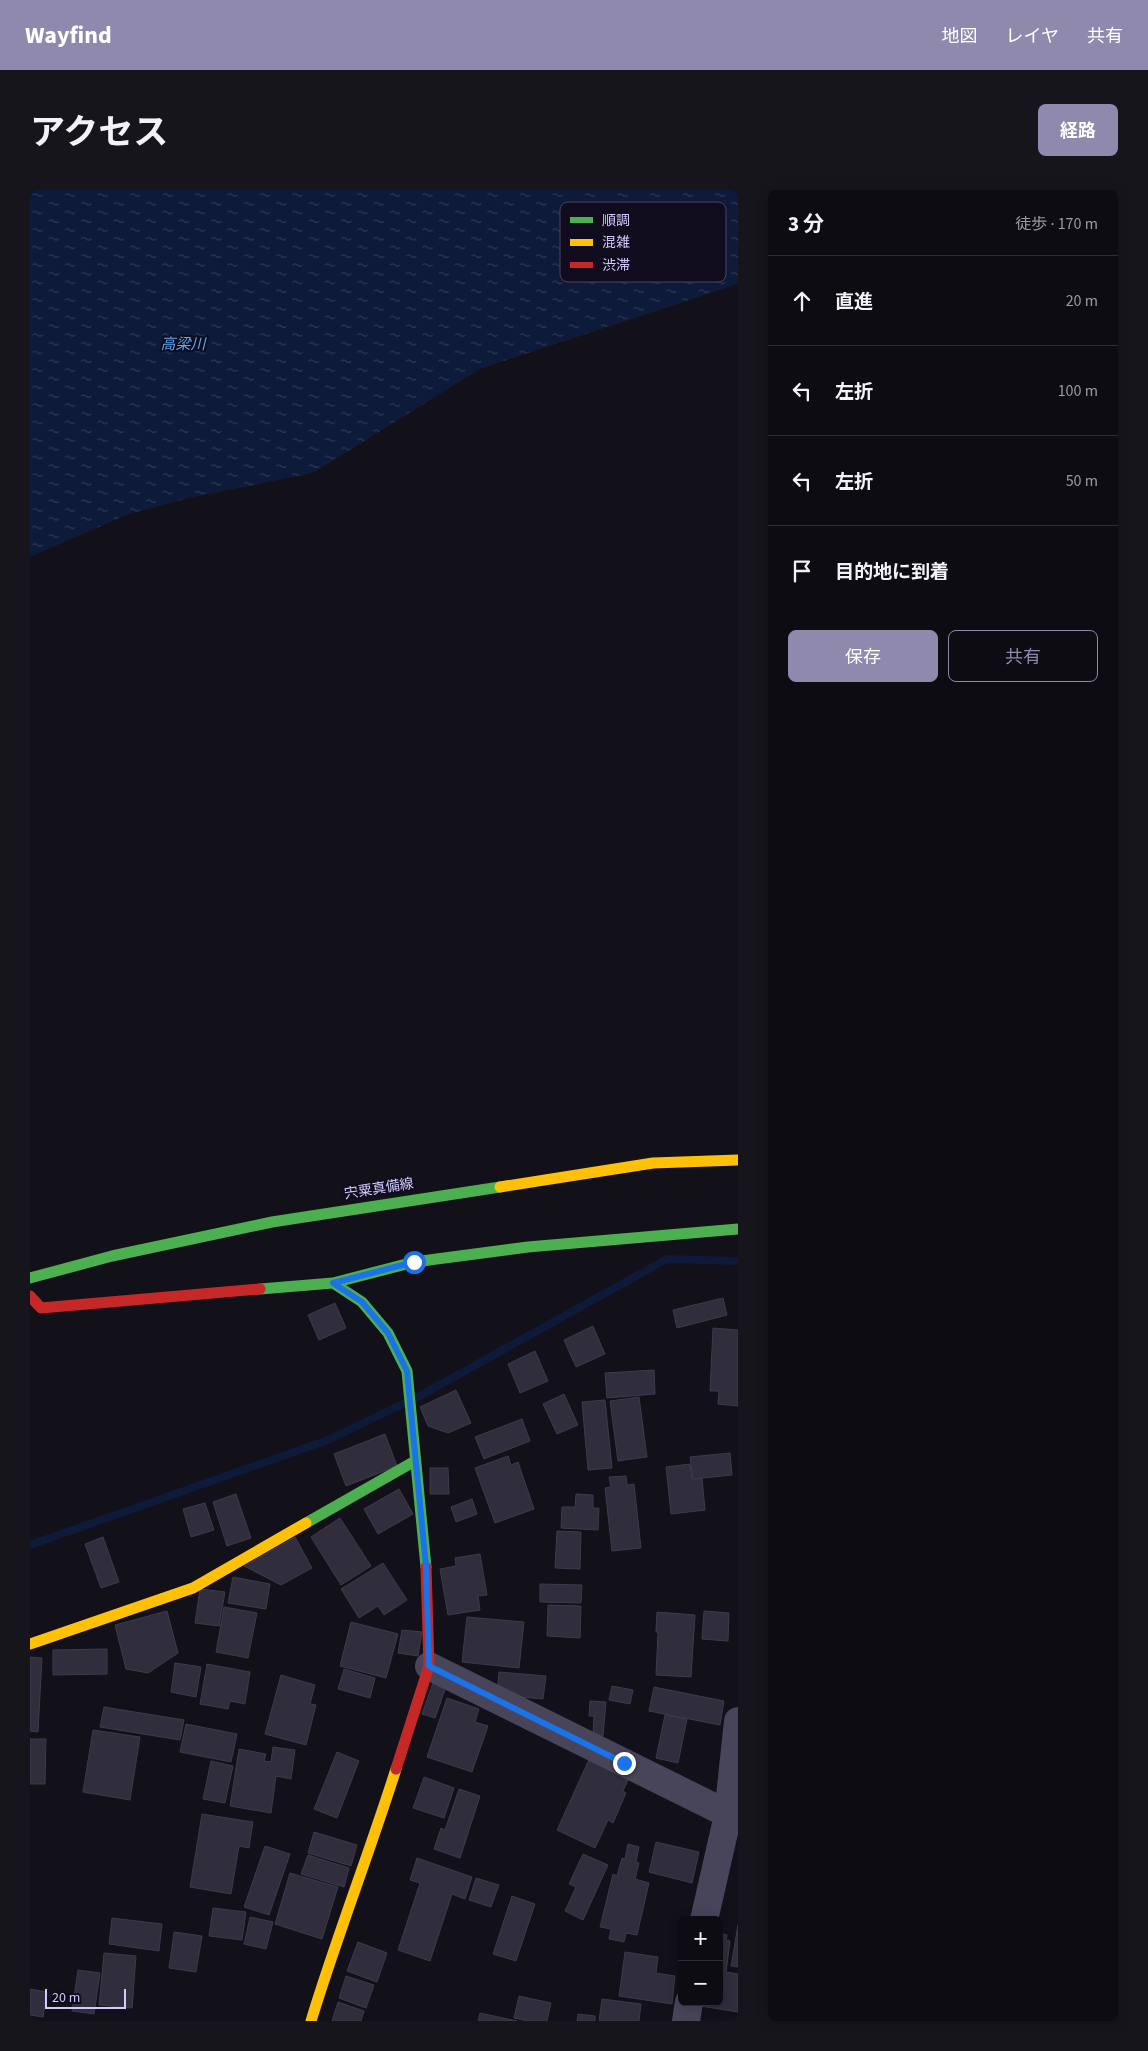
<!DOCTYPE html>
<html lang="ja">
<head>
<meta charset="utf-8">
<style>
  :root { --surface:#0e0c13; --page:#17151c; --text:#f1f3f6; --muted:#9b9ba0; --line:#2e2c33; --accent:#8f89ad }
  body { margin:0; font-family:"Source Sans 3","Noto Sans JP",sans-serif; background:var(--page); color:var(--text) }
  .controls { position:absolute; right:15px; bottom:15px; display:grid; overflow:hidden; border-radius:8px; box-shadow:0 2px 12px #0003 }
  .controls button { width:45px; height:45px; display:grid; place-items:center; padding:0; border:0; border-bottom:1px solid var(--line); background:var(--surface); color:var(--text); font:25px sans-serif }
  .scale { position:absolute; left:15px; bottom:12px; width:81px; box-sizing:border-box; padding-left:5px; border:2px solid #d3cafd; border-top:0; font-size:14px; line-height:18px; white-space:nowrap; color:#d3cafd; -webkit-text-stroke:4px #100c1d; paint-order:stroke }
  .stop { position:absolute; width:15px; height:15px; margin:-11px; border:4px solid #1a73e8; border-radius:50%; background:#fff }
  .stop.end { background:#1a73e8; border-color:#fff; box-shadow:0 1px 5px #0008 }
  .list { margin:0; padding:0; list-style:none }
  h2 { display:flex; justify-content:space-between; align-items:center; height:65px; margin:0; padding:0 20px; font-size:21px }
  h2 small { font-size:16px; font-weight:400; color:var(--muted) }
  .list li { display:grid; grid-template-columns:32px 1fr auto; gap:15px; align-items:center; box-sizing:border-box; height:90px; padding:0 20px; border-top:1px solid var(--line) }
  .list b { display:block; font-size:19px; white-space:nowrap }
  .list em { font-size:16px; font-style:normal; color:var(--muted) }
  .actions { display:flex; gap:10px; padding:15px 20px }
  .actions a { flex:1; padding:11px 0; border:1px solid var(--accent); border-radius:8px; text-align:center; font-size:18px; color:var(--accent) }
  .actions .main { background:var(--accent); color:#fff }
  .icon { flex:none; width:28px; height:28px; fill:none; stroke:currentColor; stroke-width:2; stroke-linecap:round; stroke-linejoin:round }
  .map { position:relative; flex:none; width:708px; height:1831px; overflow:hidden; border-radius:8px }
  header { display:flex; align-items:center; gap:30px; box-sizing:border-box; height:70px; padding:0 25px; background:var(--accent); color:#fff }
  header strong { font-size:24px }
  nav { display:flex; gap:28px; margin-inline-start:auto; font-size:18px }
  .intro { display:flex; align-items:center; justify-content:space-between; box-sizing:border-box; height:120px; padding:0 30px }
  h1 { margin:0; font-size:35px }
  .button { padding:12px 22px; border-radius:8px; background:var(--accent); color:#fff; font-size:18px; font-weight:700 }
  main { display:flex; gap:30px; padding:0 30px }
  aside { flex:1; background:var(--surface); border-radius:8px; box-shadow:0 2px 12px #0003 }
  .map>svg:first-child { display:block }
</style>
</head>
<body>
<header>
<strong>Wayfind</strong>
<nav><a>地図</a><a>レイヤ</a><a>共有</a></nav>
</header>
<div class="intro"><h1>アクセス</h1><a class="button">経路</a></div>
<main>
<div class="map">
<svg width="708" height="1831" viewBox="0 0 708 1831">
  <defs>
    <pattern id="water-ripples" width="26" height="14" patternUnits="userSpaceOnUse" patternTransform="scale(1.25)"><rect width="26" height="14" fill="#0d1a39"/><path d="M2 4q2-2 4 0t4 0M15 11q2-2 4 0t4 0" fill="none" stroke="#2f3a57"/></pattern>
  </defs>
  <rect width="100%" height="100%" fill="#121019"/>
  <path fill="url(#water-ripples)" d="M0 0H708V94L450 179 283 283 159 308 99 324 0 367Z"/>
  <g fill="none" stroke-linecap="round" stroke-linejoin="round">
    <path stroke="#0d1a39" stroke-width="8" d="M386 1208 637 1069 708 1071
      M0 1355 298 1250 375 1213"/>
  </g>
  <path fill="#302d3c" stroke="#3e3a4d" d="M693 1108 697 1125 647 1138 643 1120Z
    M305 1113 316 1138 289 1150 278 1125Z
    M563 1136 575 1164 546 1177 534 1150Z
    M683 1138 708 1140V1216L688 1214 689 1201H680Z
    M505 1161 518 1191 490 1203 478 1174Z
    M624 1180 625 1204 577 1208 575 1183Z
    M426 1200 441 1233 418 1243 398 1236 390 1217Z
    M534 1204 548 1235 527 1244 513 1214Z
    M609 1207 617 1267 588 1271 580 1211Z
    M575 1210 582 1278 558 1280 552 1212Z
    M492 1229 500 1251 454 1269 445 1247Z
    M355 1244 367 1276 316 1296 304 1264Z
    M700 1263 702 1285 663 1289 660 1267Z
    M478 1266 481 1275 488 1272 504 1319 465 1333 445 1278Z
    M660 1274 662 1289 672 1288 675 1320 641 1324 636 1277Z
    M400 1278H418L419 1304H400Z
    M596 1286 597 1295 604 1294 611 1358 582 1361 575 1298 581 1297 579 1287Z
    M369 1299 383 1324 348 1344 334 1319Z
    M206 1304 221 1348 197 1356 183 1312Z
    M546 1304 563 1305V1318H569L568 1340 531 1338 532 1317H545Z
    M442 1309 447 1324 426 1332 421 1317Z
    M175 1313 184 1340 161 1347 153 1319Z
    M310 1328 341 1376 311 1395 281 1347Z
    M527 1341 551 1342 550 1379 525 1378Z
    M73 1347 89 1392 71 1398 55 1354Z
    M265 1347 282 1378 251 1395 214 1376Z
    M450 1364 457 1405 448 1406 450 1420 418 1425 410 1379 426 1376 425 1368Z
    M353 1373 377 1410 354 1425 348 1416 329 1428 311 1399Z
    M203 1387 240 1394 236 1419 198 1413Z
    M510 1394 552 1395 551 1413 510 1412Z
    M170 1399 195 1402 189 1436 165 1433Z
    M518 1415 551 1416 550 1448 517 1446Z
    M194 1417 227 1423 218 1468 186 1462Z
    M137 1421 148 1463 118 1483 96 1479 85 1435Z
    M674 1421 699 1423 698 1451 672 1449Z
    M627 1422 665 1425 661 1487 626 1485 628 1442H626Z
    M437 1427 494 1432 489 1478 432 1472Z
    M321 1432 368 1444 356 1488 310 1476Z
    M372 1440 392 1442 388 1466 368 1463Z
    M77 1459V1484L23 1485V1460Z
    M0 1467 12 1468 8 1542 0 1541Z
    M145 1473 171 1477 166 1507 141 1502Z
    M177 1474 220 1482 215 1514 200 1511 198 1519 170 1514Z
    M314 1479 345 1488 340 1508 308 1499Z
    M469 1482 516 1486 513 1509 467 1505Z
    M251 1485 285 1495 280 1514 286 1515 276 1555 235 1544Z
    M404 1490 417 1494 405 1528 392 1524Z
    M582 1496 603 1500 600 1514 579 1510Z
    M624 1497 694 1511 690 1535 619 1521Z
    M417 1508 449 1519 445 1532 458 1536 442 1582 397 1567Z
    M560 1511 576 1512 573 1546 563 1545 564 1526H559Z
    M74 1517 154 1530 150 1550 70 1537Z
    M635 1525 657 1529 648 1573 626 1568Z
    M156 1534 207 1544 201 1572 150 1562Z
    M63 1540 110 1547 100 1610 53 1602Z
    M0 1549H16L15 1594H0Z
    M243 1557 265 1560 261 1589 246 1586 241 1623 200 1616 209 1559 236 1564 234 1571 241 1572Z
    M307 1562 329 1571 307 1628 284 1619Z
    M561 1565 601 1583 593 1601 596 1603 583 1633 578 1630 565 1658 527 1640Z
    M181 1571 203 1576 195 1613 173 1609Z
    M394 1587 424 1598 414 1628 383 1618Z
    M429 1599 450 1606 430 1668 404 1659 411 1638 415 1640Z
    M172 1624 223 1632 219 1658 209 1656 201 1704 160 1697Z
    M284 1642 327 1655 321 1676 278 1663Z
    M626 1652 669 1662 662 1693 619 1682Z
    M598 1654 609 1657 606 1672 609 1673 605 1689 619 1693 607 1745 596 1743 594 1752 579 1749 581 1739 570 1737 583 1684 587 1686 592 1668 595 1669Z
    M235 1656 260 1664 239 1725 214 1717Z
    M553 1664 578 1675 553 1730 535 1721 546 1697 539 1694Z
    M278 1665 319 1678 314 1697 271 1684Z
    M387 1668 442 1687 435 1709 422 1704 400 1771 368 1760 390 1693 380 1690Z
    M260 1683 308 1697 292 1749 245 1734Z
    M446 1688 469 1695 461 1717 439 1710Z
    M482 1706 505 1714 486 1771 463 1764Z
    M183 1718 216 1722 212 1750 179 1746Z
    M220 1727 243 1732 236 1759 214 1754Z
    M82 1728 132 1734 129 1761 79 1754Z
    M708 1735V1777L701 1776Z
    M144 1742 172 1746 166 1782 139 1778Z
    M689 1743 697 1745 696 1750 700 1751 696 1782 708 1784V1822L664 1815V1812H689Z
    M328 1752 357 1763 347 1792 317 1781Z
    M595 1762 628 1767 626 1783 645 1786 642 1814 589 1806Z
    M74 1763 106 1766 102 1818 69 1815Z
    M48 1780 70 1783 64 1824 42 1821Z
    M316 1786 344 1795 336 1818 309 1808Z
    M0 1799 17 1802 13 1827 0 1825Z
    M489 1806 521 1813 517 1831H498L484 1828Z
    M572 1809 611 1814 609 1831H569Z
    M308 1812 334 1821 331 1831H302Z
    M450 1823 487 1831H448Z
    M548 1824 565 1826V1831H547Z"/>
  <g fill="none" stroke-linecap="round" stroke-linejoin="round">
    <path stroke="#48455a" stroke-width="28" d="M399 1476 708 1629
      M674 1730 698 1625 708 1531
      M656 1831 659 1812"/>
    <path stroke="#4caf50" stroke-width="11" d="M0 1088 82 1066 242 1032 470 997
      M303 1093 384 1072 498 1057 708 1039
      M230 1099 303 1093 332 1112 358 1143 377 1181 396 1377
      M276 1333 385 1271"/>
    <path stroke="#ffc107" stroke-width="11" d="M470 997 623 973 708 970
      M0 1454 163 1398 276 1333
      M281 1831C307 1746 339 1664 366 1579"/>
    <path stroke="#c62828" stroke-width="11" d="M0 1106 11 1118 230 1099
      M366 1579 399 1476 396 1377"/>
  </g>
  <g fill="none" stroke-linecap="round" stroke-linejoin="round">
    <path stroke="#1a73e8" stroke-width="6" d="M384 1072 303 1093 332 1112 358 1143 377 1181 396 1376 399 1476 594 1573"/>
  </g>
  <g text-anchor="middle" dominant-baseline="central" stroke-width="4" stroke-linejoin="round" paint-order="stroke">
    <g font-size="14" fill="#d3cafd" stroke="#100c1d">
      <text transform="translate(349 999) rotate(-9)">宍粟真備線</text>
    </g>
    <g font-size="15" font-style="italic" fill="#5ca6f9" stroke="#100c1d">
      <text x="153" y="154">高梁川</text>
    </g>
  </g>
  <rect x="530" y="12" width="166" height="80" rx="8" fill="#100c1d" stroke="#4a4560" stroke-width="1"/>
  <rect x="540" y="27" width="23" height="6" fill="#4caf50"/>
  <rect x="540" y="49" width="23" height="7" fill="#ffc107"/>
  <rect x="540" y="72" width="23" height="6" fill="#c62828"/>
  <g font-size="14" fill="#d3cafd">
    <text x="572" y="35">順調</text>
    <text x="572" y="57">混雑</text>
    <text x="572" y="80">渋滞</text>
  </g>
</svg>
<div class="controls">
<button>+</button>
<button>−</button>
</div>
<div class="scale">20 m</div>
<div class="stop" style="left:384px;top:1072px"></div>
<div class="stop end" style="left:594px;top:1573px"></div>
</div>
<aside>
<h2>3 分<small>徒歩 · 170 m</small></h2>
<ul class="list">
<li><svg class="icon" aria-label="ahead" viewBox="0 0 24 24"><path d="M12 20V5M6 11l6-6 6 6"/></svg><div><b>直進</b></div><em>20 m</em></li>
<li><svg class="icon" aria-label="left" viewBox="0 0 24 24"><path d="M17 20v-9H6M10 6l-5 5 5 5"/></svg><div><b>左折</b></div><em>100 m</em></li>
<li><svg class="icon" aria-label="left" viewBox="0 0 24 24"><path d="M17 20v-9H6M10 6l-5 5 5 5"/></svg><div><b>左折</b></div><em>50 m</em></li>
<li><svg class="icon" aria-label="arrive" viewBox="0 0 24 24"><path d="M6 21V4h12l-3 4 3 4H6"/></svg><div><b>目的地に到着</b></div></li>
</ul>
<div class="actions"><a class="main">保存</a><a>共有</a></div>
</aside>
</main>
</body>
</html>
